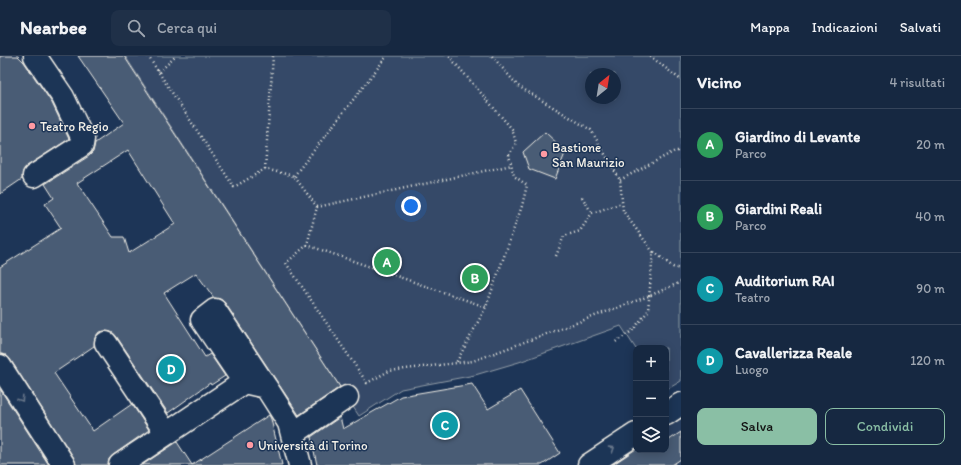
<!DOCTYPE html>
<html lang="it">
<head>
<meta charset="utf-8">
<style>
  :root { --surface:#162841; --page:#1f3048; --text:#f1f3f6; --muted:#9ea6b1; --line:#35445a; --accent:#8abfa5 }
  body { margin:0; font-family:Itim,sans-serif; background:var(--page); color:var(--text) }
  .controls { position:absolute; right:12px; bottom:12px; display:grid; overflow:hidden; border-radius:8px; box-shadow:0 2px 10px #0003 }
  .controls button { width:36px; height:36px; display:grid; place-items:center; padding:0; border:0; border-bottom:1px solid var(--line); background:var(--surface); color:var(--text); font:20px sans-serif }
  .compass { position:absolute; left:585px; top:12px; width:36px; height:36px; border-radius:50%; background:var(--surface); box-shadow:0 2px 10px #0003; rotate:30deg }
  .you { position:absolute; left:411px; top:150px; width:14px; height:14px; margin:-10px; border:3px solid #fff; border-radius:50%; background:#1a73e8; box-shadow:0 0 0 6px #1a73e833 }
  .badge { display:grid; place-items:center; width:26px; height:26px; border-radius:50%; background:var(--accent); color:#fff; font-size:13px; font-weight:700 }
  .pin { position:absolute; translate:-50% -50%; border:2px solid #fff; box-shadow:0 1px 4px #0006 }
  .list { margin:0; padding:0; list-style:none }
  h2 { display:flex; justify-content:space-between; align-items:center; height:52px; margin:0; padding:0 16px; font-size:17px }
  h2 small { font-size:13px; font-weight:400; color:var(--muted) }
  .list li { display:grid; grid-template-columns:26px 1fr auto; gap:12px; align-items:center; box-sizing:border-box; height:72px; padding:0 16px; border-top:1px solid var(--line) }
  .list b { display:block; font-size:15px; white-space:nowrap }
  .list p { margin:0; font-size:13px; white-space:nowrap; color:var(--muted) }
  .list em { font-size:13px; font-style:normal; color:var(--muted) }
  .actions { display:flex; gap:8px; padding:12px 16px }
  .actions a { flex:1; padding:9px 0; border:1px solid var(--accent); border-radius:8px; text-align:center; font-size:14px; color:var(--accent) }
  .actions .main { background:var(--accent); color:#111 }
  .icon { flex:none; width:22px; height:22px; fill:none; stroke:currentColor; stroke-width:2; stroke-linecap:round; stroke-linejoin:round }
  .map { position:relative; flex:none; width:681px; height:409px; overflow:hidden }
  header { display:flex; align-items:center; gap:24px; box-sizing:border-box; height:56px; padding:0 20px; background:var(--surface); border-bottom:1px solid var(--line) }
  header strong { font-size:19px }
  nav { display:flex; gap:22px; margin-inline-start:auto; font-size:14px }
  .search { width:280px; height:36px; background:var(--page); display:flex; align-items:center; gap:10px; box-sizing:border-box; padding:0 14px; border-radius:8px; color:var(--muted); font-size:15px }
  main { display:flex }
  aside { flex:1; background:var(--surface) }
  .map>svg:first-child { display:block }
</style>
</head>
<body>
<header>
<strong>Nearbee</strong>
<div class="search"><svg class="icon" aria-label="search" viewBox="0 0 24 24"><circle cx="10" cy="10" r="6"/><path d="M15 15l6 6"/></svg>Cerca qui</div>
<nav><a>Mappa</a><a>Indicazioni</a><a>Salvati</a></nav>
</header>
<main>
<div class="map">
<svg width="681" height="409" viewBox="0 0 681 409">
  <rect width="100%" height="100%" fill="#1d3557"/>
  <filter id="ink" filterUnits="userSpaceOnUse"><feTurbulence type="fractalNoise" baseFrequency=".025" numOctaves="2"/><feDisplacementMap in="SourceGraphic" scale="8" xChannelSelector="R" yChannelSelector="G"/><feConvolveMatrix kernelMatrix="1 2 1 2 8 2 1 2 1" color-interpolation-filters="sRGB"/></filter>
  <g filter="url(#ink)">
    <path fill="#2a4060" d="M681 362V409H612L636 393 666 394V373Z"/>
    <path fill="#354a67" stroke="#949ea8" fill-rule="evenodd" d="M125 0H681V325L666 334V292L636 293 621 270 519 306 475 319 401 333 359 360ZM591 18H615V42H591Z"/>
    <path fill="#485b74" stroke="#f4f1e8" fill-rule="evenodd" d="M0 0H18L24 6 52 47 69 83 27 110 23 115 22 123 0 138Z
      M78 0H124L340 331 299 359 225 247 220 243 214 242 196 217 164 237 205 301 210 298 225 320 211 329 210 327 168 357 116 280 111 276 105 275 99 276 95 282 94 290 54 317 93 375 132 348 149 374 113 399 109 403 108 409H76L74 402 10 303 6 299 0 298V211L61 172 45 148 54 142 45 128 89 100 93 96 95 87 124 67ZM128 94 175 168 129 197 124 181H113L77 127Z
      M545 76 563 93 564 100 555 123 529 113 523 96Z
      M472 328 488 353 520 334 560 397 542 409H317L311 381 340 361 343 373 401 340Z
      M0 333 49 409H0Z
      M269 359 271 363 282 409H142L177 386 192 409Z
      M681 376V403L672 409H612L636 393 666 394V386Z"/>
    <g fill="none" stroke-linecap="round" stroke-linejoin="round">
      <defs>
        <path id="minor" d="M34 120 82 89 83 83 63 41 35 0
          M106 287 166 377
          M0 310 64 409
          M266 331 215 254 202 264 244 326 266 331 289 367 300 409
          M666 358 681 348
          M293 378 347 341
          M120 409 244 326
          M589 409 636 378"/>
      </defs>
      <use href="#minor" stroke="#f4f1e8" stroke-width="25"/>
      <path stroke="#f4f1e8" stroke-width="2.5" stroke-dasharray="1 3" stroke-linecap="butt" d="M148 0 234 131 265 113 294 120 317 151 307 189 286 207 367 327 389 315 473 305 649 240 681 226
        M449 0 512 73 516 87 509 99 514 120 527 129 522 150 486 251 456 307
        M492 0 518 30 591 74 620 124 623 155 653 196 648 255 632 275 614 287
        M650 0 681 24
        M159 16 176 0
        M265 113 273 0
        M294 120 387 0
        M620 124 675 95H681
        M582 141 592 157
        M317 151 512 109
        M307 189 486 251
        M654 196 673 211 681 213
        M556 200 564 180 580 175 592 157 622 147"/>
      <use href="#minor" stroke="#1d3557" stroke-width="22"/>
    </g>
    <defs><path id="oneway-chevron" d="M-2-3.5L2.5 0L-2 3.5" fill="none" stroke-width="1.6" stroke-linecap="round" stroke-linejoin="round"/></defs>
    <g stroke="#68778a">
      <use href="#oneway-chevron" transform="translate(21 343) rotate(57)"/>
      <use href="#oneway-chevron" transform="translate(612 393) rotate(-33)"/>
    </g>
  </g>
  <g fill="#ff9aa2" stroke="#1d3557" stroke-width="1.5">
    <circle cx="32" cy="70" r="4"/>
    <circle cx="544" cy="98" r="4"/>
    <circle cx="250" cy="389" r="4"/>
  </g>
  <g text-anchor="middle" dominant-baseline="central" stroke-width="3" stroke-linejoin="round" paint-order="stroke">
    <g font-size="13" fill="#f4f1e8" stroke="#1d3557" text-anchor="start">
      <text x="40" y="70">Teatro Regio</text>
      <text x="552" y="91">Bastione<tspan x="552" dy="15">San Maurizio</tspan></text>
      <text x="258" y="389">Università di Torino</text>
    </g>
  </g>
</svg>
<div class="controls">
<button>+</button>
<button>−</button>
<button><svg class="icon" aria-label="layers" viewBox="0 0 24 24"><path d="M12 4l9 5-9 5-9-5zM3 14l9 5 9-5"/></svg></button>
</div>
<svg class="compass" viewBox="-18 -18 36 36"><path d="M0-13l5 13h-10z" fill="#e53935"/><path d="M0 13l5-13h-10z" fill="#9ea6b1"/></svg>
<div class="you"></div>
<div class="pin badge" style="left:387px;top:206px;background:#2e9e5b">A</div>
<div class="pin badge" style="left:475px;top:222px;background:#2e9e5b">B</div>
<div class="pin badge" style="left:445px;top:369px;background:#0f9aa8">C</div>
<div class="pin badge" style="left:171px;top:313px;background:#0f9aa8">D</div>
</div>
<aside>
<h2>Vicino<small>4 risultati</small></h2>
<ul class="list">
<li><span class="badge" style="background:#2e9e5b">A</span><div><b>Giardino di Levante</b><p>Parco</p></div><em>20 m</em></li>
<li><span class="badge" style="background:#2e9e5b">B</span><div><b>Giardini Reali</b><p>Parco</p></div><em>40 m</em></li>
<li><span class="badge" style="background:#0f9aa8">C</span><div><b>Auditorium RAI</b><p>Teatro</p></div><em>90 m</em></li>
<li><span class="badge" style="background:#0f9aa8">D</span><div><b>Cavallerizza Reale</b><p>Luogo</p></div><em>120 m</em></li>
</ul>
<div class="actions"><a class="main">Salva</a><a>Condividi</a></div>
</aside>
</main>
</body>
</html>
